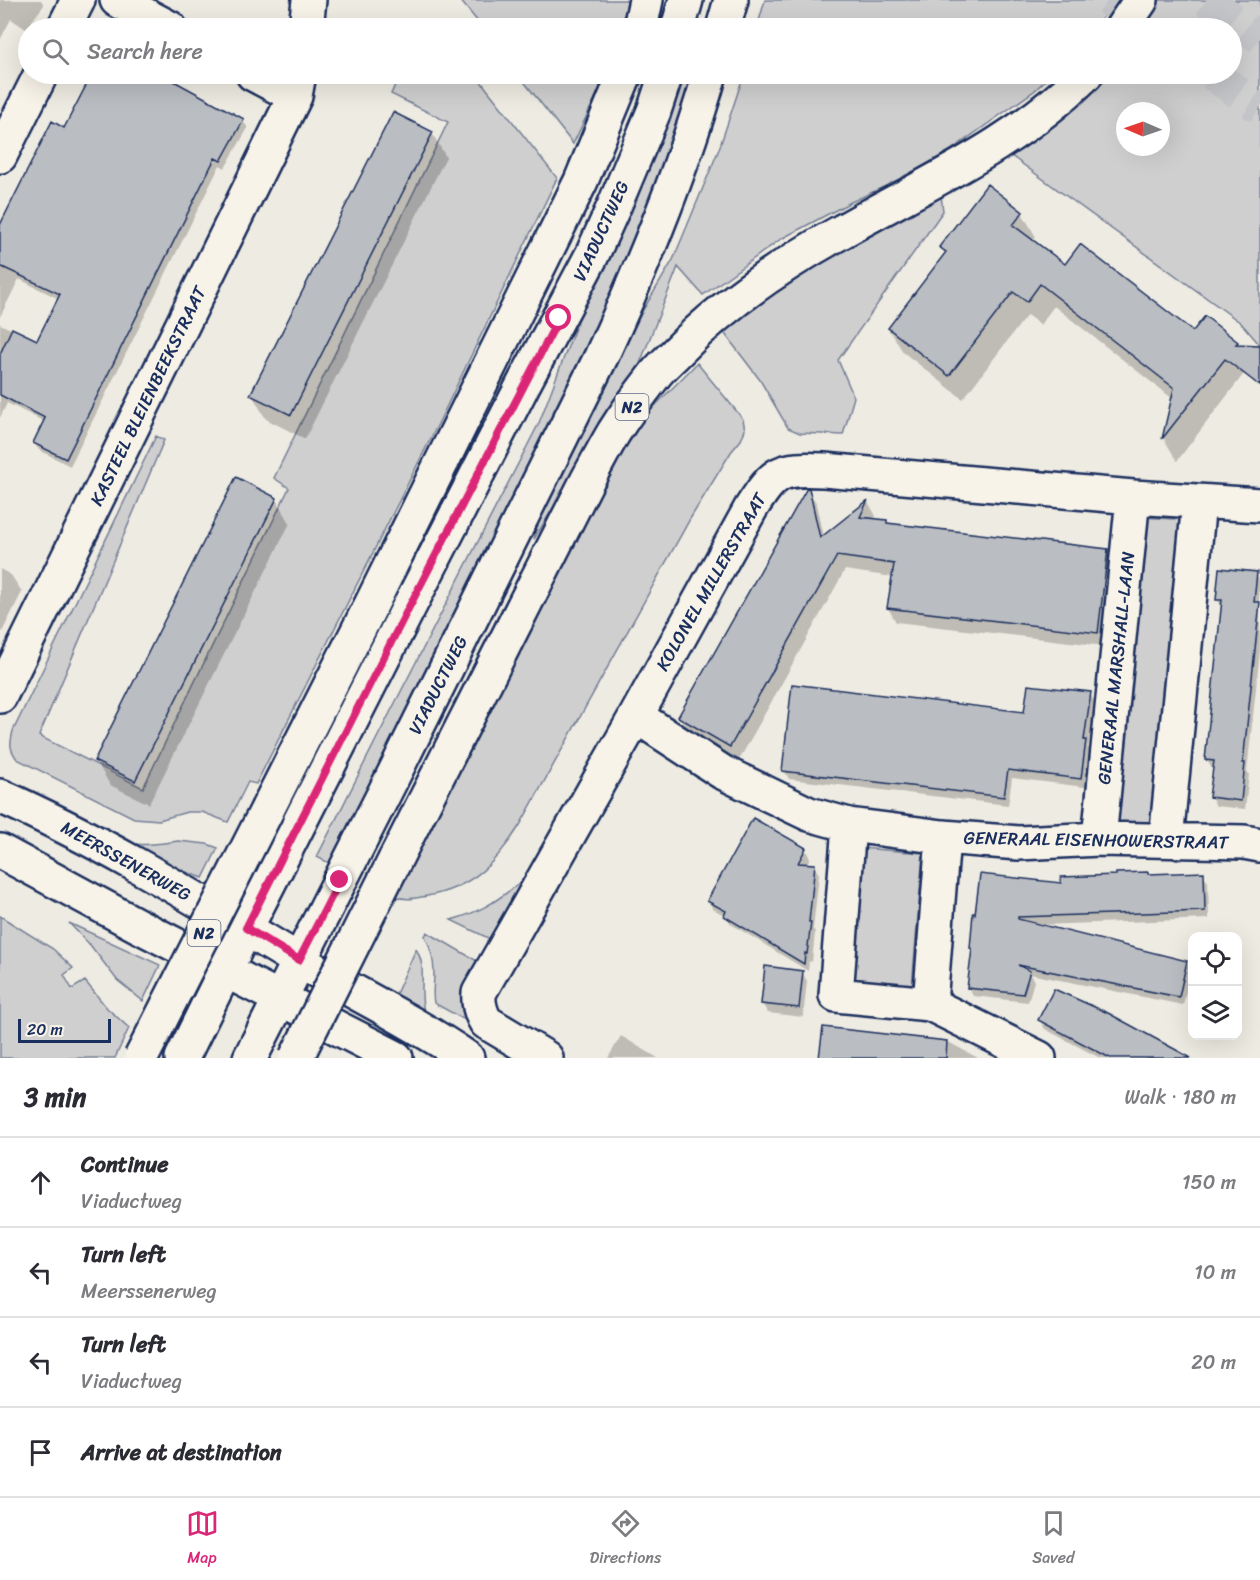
<!DOCTYPE html>
<html lang="en">
<head>
<meta charset="utf-8">
<style>
  :root { --surface:#fff; --page:#f7f7f7; --text:#2b2b33; --muted:#7c7c81; --line:#e1e1e2; --accent:#db2777 }
  body { margin:0; font-family:Sriracha,sans-serif; background:var(--page); color:var(--text) }
  .controls { position:absolute; right:18px; bottom:18px; display:grid; overflow:hidden; border-radius:12px; box-shadow:0 6px 24px #0002 }
  .controls button { width:54px; height:54px; display:grid; place-items:center; padding:0; border:0; border-bottom:2px solid var(--line); background:var(--surface); color:var(--text); font:30px sans-serif }
  .compass { position:absolute; left:1116px; top:102px; width:54px; height:54px; border-radius:50%; background:var(--surface); box-shadow:0 6px 24px #0002; rotate:272deg }
  .scale { position:absolute; left:18px; bottom:15px; width:93px; box-sizing:border-box; padding-left:6px; border:3px solid #1b2f5e; border-top:0; font-size:16px; line-height:21px; white-space:nowrap; color:#1b2f5e; -webkit-text-stroke:4px #f7f3e8; paint-order:stroke }
  .stop { position:absolute; width:18px; height:18px; margin:-14px; border:4px solid #db2777; border-radius:50%; background:#fff }
  .stop.end { background:#db2777; border-color:#fff; box-shadow:0 2px 6px #0008 }
  .list { margin:0; padding:0; list-style:none }
  h2 { display:flex; justify-content:space-between; align-items:center; height:78px; margin:0; padding:0 24px; font-size:26px }
  h2 small { font-size:20px; font-weight:400; color:var(--muted) }
  .list li { display:grid; grid-template-columns:39px 1fr auto; gap:18px; align-items:center; box-sizing:border-box; height:90px; padding:0 24px; border-top:2px solid var(--line) }
  .list b { display:block; font-size:22px; white-space:nowrap }
  .list p { margin:0; font-size:20px; white-space:nowrap; color:var(--muted) }
  .list em { font-size:20px; font-style:normal; color:var(--muted) }
  .icon { flex:none; width:33px; height:33px; fill:none; stroke:currentColor; stroke-width:2; stroke-linecap:round; stroke-linejoin:round }
  .map { position:relative; flex:none; width:1260px; height:1058px; overflow:hidden }
  .search { position:absolute; background:var(--surface); box-shadow:0 6px 24px #0002; left:18px; right:18px; top:18px; height:66px; display:flex; align-items:center; gap:15px; box-sizing:border-box; padding:0 21px; border-radius:33px; color:var(--muted); font-size:22px }
  .sheet { height:438px; background:var(--surface) }
  nav { display:flex; justify-content:space-around; align-items:center; box-sizing:border-box; height:84px; border-top:2px solid var(--line); background:var(--surface); font-size:16px; color:var(--muted) }
  nav a { display:grid; justify-items:center; gap:3px }
  nav .on { color:var(--accent) }
  .map>svg:first-child { display:block }
</style>
</head>
<body>
<div class="map">
<svg width="1260" height="1058" viewBox="0 0 1260 1058">
  <rect width="100%" height="100%" fill="#eeebe2"/>
  <filter id="ink" filterUnits="userSpaceOnUse"><feTurbulence type="fractalNoise" baseFrequency=".0167" numOctaves="2"/><feDisplacementMap in="SourceGraphic" scale="12" xChannelSelector="R" yChannelSelector="G"/><feConvolveMatrix kernelMatrix="1 2 1 2 8 2 1 2 1" color-interpolation-filters="sRGB"/></filter>
  <g filter="url(#ink)">
    <path fill="#cfcfcf" stroke="#757f96" stroke-width="1.5" fill-rule="evenodd" d="M460 0H627L626 9 619 28H483Z
      M765 0H1113L1105 15 1093 28H757Z
      M1154 0H1260V345L1241 323 1003 150 1100 74H1232V28H1135ZM1125 111H1161V147H1125Z
      M400 74H475L557 178 440 420 256 784 248 782 228 822 202 812H187L159 820 134 818 17 759C9 748 10 744 13 731L156 436 164 440 39 736 143 788 289 488 274 478 448 122 391 94Z
      M518 74H604L600 88 573 144Z
      M680 74H694L642 225 609 305 357 815 329 863 317 857 376 740 539 423 580 315 639 191Z
      M744 74H1052L1034 91 948 152 903 178 849 203 781 239 703 295 678 267 637 371 534 539 536 527 643 310 673 260 719 149Z
      M941 195 943 211 838 360 854 397 843 435 800 433 788 428 760 380 722 330 773 286Z
      M697 363 743 419 745 430 741 440 731 452 690 519 520 825C497 862 472 888 427 896 415 898 406 901 395 896L616 457 646 415Z
      M1139 517 1192 520 1160 833 1108 828Z
      M178 841 207 844 218 848 203 878 167 865 121 843C141 846 158 844 178 841Z
      M860 848 923 853 912 987 849 982Z
      M524 880 490 939 451 920C484 911 497 900 524 880Z
      M0 916 53 949 73 968 64 975 72 989 85 981 107 1008 129 1028 115 1058H0Z
      M69 923 160 965 143 1001 117 980 91 946Z
      M427 932 477 961 469 973 464 988 476 1026 434 1003C432 993 434 984 434 974 434 960 431 948 425 936Z
      M416 949C428 968 418 990 424 1011L396 994Z"/>
    <path fill="#0003" d="M0 0H41L44 5 26 29 11 19 0 40Z
      M83 74H157L243 121 248 128 225 168 220 165 70 466 39 450 34 443 45 422 7 403 0 418V324L38 342 59 299 19 279 0 317V229L65 129 91 80 84 76Z
      M432 133 446 157 305 439 266 419 252 395Z
      M987 186 1022 213 1036 237 1032 241 1065 266 1193 333 1246 371 1177 461 1164 439 1173 399 1054 306 1040 325 1027 315 963 399 903 352 889 329 946 256 941 247Z
      M808 490 817 504 824 537 868 502 876 516 873 520 888 524 1108 550 1116 565 1105 646 896 622 888 608 893 577 845 570 739 760 688 732 680 717Z
      M276 499 290 523 149 804 110 785 96 761Z
      M0 569 11 575 22 592 0 636Z
      M1256 574 1260 581 1259 603 1260 606V651L1247 771 1249 774 1245 809 1216 806 1211 797 1214 769H1212L1207 760 1223 609 1217 599Z
      M1090 694 1095 702 1088 747 1090 750 1085 787 1012 778 1008 805 789 779 784 770 1025 713Z
      M805 849 810 858 806 865 814 866 819 874 813 929 815 932 812 962 809 961 808 971 731 924 726 916 713 909 708 901Z
      M1203 874 1208 882 1209 919 1038 925 1186 962 1191 970 1183 1005 1030 974 1034 981 1028 1002 973 996 969 988 973 951 971 948 1063 885 1149 876Z
      M802 972 807 981 803 1017 768 1013 762 1004Z
      M1040 1020 1189 1058H1100L1045 1029Z
      M621 1036 658 1058H608Z
      M905 1039 950 1043 978 1058H821Z"/>
    <path fill="#babdc2" stroke="#1b2f5e" stroke-width="1.5" d="M92 74H161L244 119 221 161 215 158 66 459 33 443 45 418 0 395V354L12 328 37 340 60 294 0 266V225L52 121 64 128Z
      M393 112 433 132 291 415 250 395Z
      M987 184 1023 212 1013 225 1065 264 1080 244 1193 331 1205 316 1238 342 1236 344 1260 345V386L1225 359 1162 439 1174 388 1040 284 1027 302 1013 292 949 376 888 328 946 252 939 247Z
      M236 477 277 498 135 781 94 761Z
      M807 488H809L820 538 868 500 860 517 887 520V523L1108 549 1098 633 887 608 894 564 837 556 730 747 678 717Z
      M1219 568 1257 572 1254 602H1260L1243 763H1245L1241 801 1209 797 1214 761 1205 760 1222 600H1216Z
      M792 684 1024 712 1028 685 1091 692 1084 740H1086L1081 779 1008 770 1004 797 782 771Z
      M753 818 806 848 798 863 815 864 809 922H811L807 954 805 953 804 964 724 916 726 911 707 901Z
      M1148 872V874L1204 872 1205 911 1018 917V919L1187 961 1179 997 1018 965 1030 971 1023 994 967 988 972 949 970 948 973 913 975 914 980 874 1061 883V877L1116 875V873Z
      M765 966 803 971 799 1008 761 1004Z
      M1054 989 1108 1013 1191 1058H1110L1038 1020Z
      M823 1027 947 1041 946 1058H819Z"/>
    <g fill="none" stroke-linecap="round" stroke-linejoin="round">
      <path stroke="#c4c5c8" stroke-width="33" stroke-dasharray="33 16" stroke-linecap="butt" d="M1108 0 1148 28
        M1206 0 1260 38
        M1212 74 1260 108"/>
      <defs>
        <path id="minor" d="M117 0 170 28
          M64 28 78 0
          M306 28 309 0
          M253 74 295 96
          M0 156 41 74
          M0 696 295 96 299 74
          M636 716 722 772 809 814 849 825 943 837 1019 843 1099 839 1244 842 1260 845
          M0 796C104 842 201 902 298 960 354 993 413 1021 467 1058
          M849 825 836 995 930 1004 1039 1058
          M1099 839 1133 497
          M1166 840 1199 502
          M0 851 137 925 396 1058
          M930 1004 943 837
          M546 1058 486 1022C480 1012 478 1004 479 993L636 716 751 508C775 471 779 468 824 470L1133 497 1260 505"/>
        <path id="major" d="M678 28 686 0
          M723 28 731 0
          M182 1058 246 928 408 609 523 385 592 255 615 204 654 111 666 74
          M250 1058 391 780 601 357C643 266 682 171 710 74"/>
        <path id="highway" d="M640 28 646 0
          M1122 28 1141 0
          M268 808 371 605 581 181 625 74
          M395 860 588 479C597 463 605 447 614 432 626 413 640 394 654 376 660 368 668 361 676 353 723 304 780 266 839 233 926 183 1015 145 1086 74"/>
      </defs>
      <use href="#minor" stroke="#1b2f5e" stroke-width="38"/>
      <use href="#major" stroke="#1b2f5e" stroke-width="38"/>
      <use href="#highway" stroke="#1b2f5e" stroke-width="38"/>
      <use href="#minor" stroke="#f7f3e8" stroke-width="33"/>
      <use href="#major" stroke="#f7f3e8" stroke-width="33"/>
      <use href="#highway" stroke="#f7f3e8" stroke-width="33"/>
      <defs>
        <path id="highway-bridge" d="M141 1058 268 808
          M296 1058 395 860"/>
      </defs>
      <use href="#highway-bridge" stroke="#1b2f5e" stroke-width="38" stroke-linecap="butt"/>
      <use href="#highway-bridge" stroke="#f7f3e8" stroke-width="33"/>
    </g>
  </g>
  <g fill="none" stroke-linecap="round" stroke-linejoin="round" filter="url(#ink)">
    <path stroke="#db2777" stroke-width="8" d="M340 880 299 960 246 928 408 609 559 318"/>
  </g>
  <g text-anchor="middle" dominant-baseline="central" stroke-width="4.5" stroke-linejoin="round" paint-order="stroke">
    <g fill="#f7f3e8" stroke="#5d6a87" stroke-width="1.5">
      <rect x="615.5" y="394" width="33" height="26" rx="4.5"/>
      <rect x="187.5" y="920" width="33" height="26" rx="4.5"/>
    </g>
    <g font-size="16" font-weight="bold" fill="#1b2f5e">
      <text x="632" y="407">N2</text>
      <text x="204" y="933">N2</text>
    </g>
    <g font-size="18" fill="#1b2f5e" stroke="#f7f3e8">
      <text transform="translate(601 231) rotate(-65)">VIADUCTWEG</text>
      <text transform="translate(148 396) rotate(-64)">KASTEEL BLEIENBEEKSTRAAT</text>
      <text transform="translate(711 582) rotate(-60)">KOLONEL MILLERSTRAAT</text>
      <text transform="translate(1116 668) rotate(-84)">GENERAAL MARSHALL-LAAN</text>
      <text transform="translate(438 685) rotate(-63)">VIADUCTWEG</text>
      <text transform="translate(1096 840) rotate(1)">GENERAAL EISENHOWERSTRAAT</text>
      <text transform="translate(126 861) rotate(29)">MEERSSENERWEG</text>
    </g>
  </g>
</svg>
<div class="controls">
<button><svg class="icon" aria-label="locate" viewBox="0 0 24 24"><circle cx="12" cy="12" r="6"/><path d="M12 2v4M12 18v4M2 12h4M18 12h4"/></svg></button>
<button><svg class="icon" aria-label="layers" viewBox="0 0 24 24"><path d="M12 4l9 5-9 5-9-5zM3 14l9 5 9-5"/></svg></button>
</div>
<svg class="compass" viewBox="-18 -18 36 36"><path d="M0-13l5 13h-10z" fill="#e53935"/><path d="M0 13l5-13h-10z" fill="#7c7c81"/></svg>
<div class="scale">20 m</div>
<div class="stop" style="left:559px;top:318px"></div>
<div class="stop end" style="left:340px;top:880px"></div>
<div class="search"><svg class="icon" aria-label="search" viewBox="0 0 24 24"><circle cx="10" cy="10" r="6"/><path d="M15 15l6 6"/></svg>Search here</div>
</div>
<section class="sheet">
<h2>3 min<small>Walk · 180 m</small></h2>
<ul class="list">
<li><svg class="icon" aria-label="ahead" viewBox="0 0 24 24"><path d="M12 20V5M6 11l6-6 6 6"/></svg><div><b>Continue</b><p>Viaductweg</p></div><em>150 m</em></li>
<li><svg class="icon" aria-label="left" viewBox="0 0 24 24"><path d="M17 20v-9H6M10 6l-5 5 5 5"/></svg><div><b>Turn left</b><p>Meerssenerweg</p></div><em>10 m</em></li>
<li><svg class="icon" aria-label="left" viewBox="0 0 24 24"><path d="M17 20v-9H6M10 6l-5 5 5 5"/></svg><div><b>Turn left</b><p>Viaductweg</p></div><em>20 m</em></li>
<li><svg class="icon" aria-label="arrive" viewBox="0 0 24 24"><path d="M6 21V4h12l-3 4 3 4H6"/></svg><div><b>Arrive at destination</b></div></li>
</ul>
</section>
<nav>
<a class="on"><svg class="icon" aria-label="map" viewBox="0 0 24 24"><path d="M3 6l6-2 6 2 6-2v14l-6 2-6-2-6 2zM9 4v14M15 6v14"/></svg>Map</a>
<a><svg class="icon" aria-label="directions" viewBox="0 0 24 24"><path d="M12 3l9 9-9 9-9-9zM9 14v-3h6M13 9l2 2-2 2"/></svg>Directions</a>
<a><svg class="icon" aria-label="saved" viewBox="0 0 24 24"><path d="M7 4h10v16l-5-4-5 4z"/></svg>Saved</a>
</nav>
</body>
</html>
